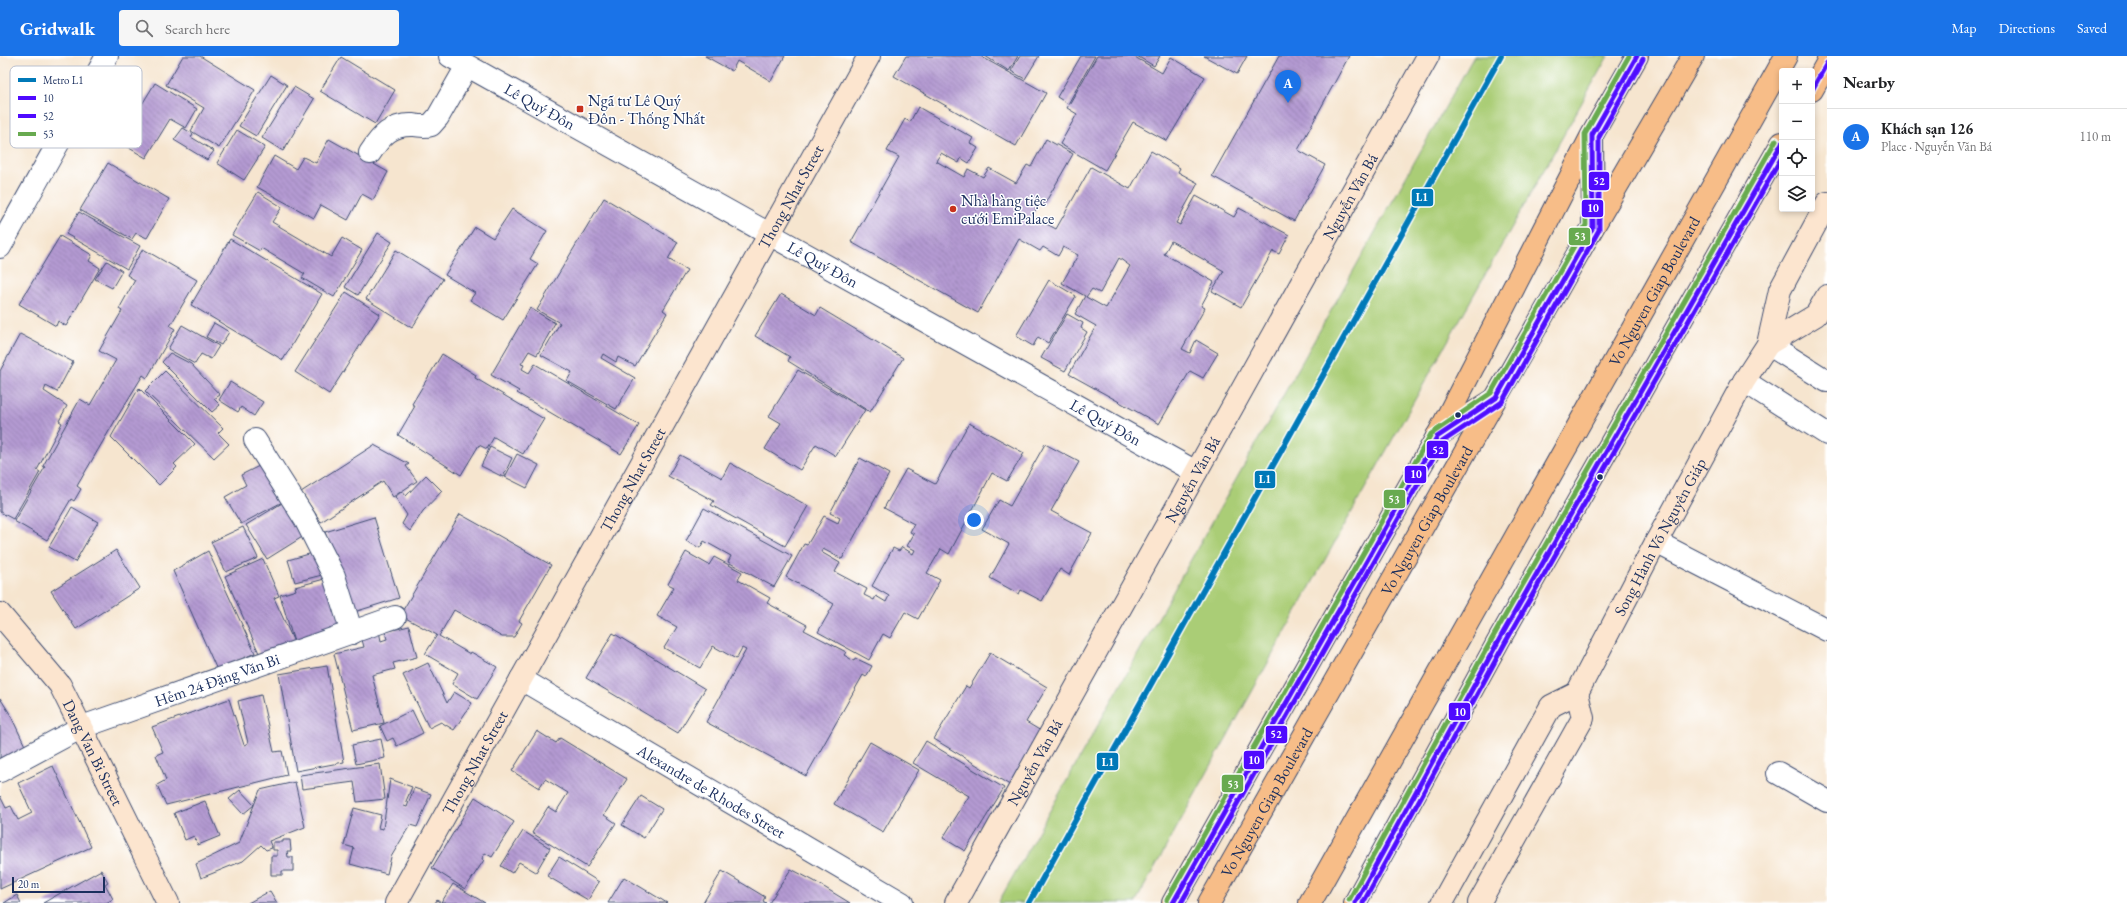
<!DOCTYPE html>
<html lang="en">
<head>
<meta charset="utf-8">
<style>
  :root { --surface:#fff; --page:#f6f6f6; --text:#202124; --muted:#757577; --line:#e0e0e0; --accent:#1a73e8 }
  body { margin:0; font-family:"EB Garamond",serif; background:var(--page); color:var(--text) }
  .controls { position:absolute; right:12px; top:12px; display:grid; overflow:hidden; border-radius:4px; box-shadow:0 2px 6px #0003 }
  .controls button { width:36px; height:36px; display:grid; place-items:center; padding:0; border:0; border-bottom:1px solid var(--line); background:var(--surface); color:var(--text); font:20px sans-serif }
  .scale { position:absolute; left:12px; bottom:10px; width:93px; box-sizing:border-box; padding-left:4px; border:2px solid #1b2f5e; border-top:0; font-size:11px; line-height:14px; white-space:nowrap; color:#1b2f5e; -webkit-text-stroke:3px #fff; paint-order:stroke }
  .you { position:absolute; left:974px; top:464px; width:14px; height:14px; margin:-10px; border:3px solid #fff; border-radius:50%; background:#1a73e8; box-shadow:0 0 0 6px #1a73e833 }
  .badge { display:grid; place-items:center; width:26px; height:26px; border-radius:50%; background:var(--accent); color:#fff; font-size:13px; font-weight:700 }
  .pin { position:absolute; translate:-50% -33px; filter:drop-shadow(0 1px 2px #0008) }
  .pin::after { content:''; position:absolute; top:21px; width:14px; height:12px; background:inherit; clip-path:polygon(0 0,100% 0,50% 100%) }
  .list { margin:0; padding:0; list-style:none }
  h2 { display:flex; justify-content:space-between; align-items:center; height:52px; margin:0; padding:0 16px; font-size:17px }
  h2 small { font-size:13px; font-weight:400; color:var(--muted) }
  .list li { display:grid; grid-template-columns:26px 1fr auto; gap:12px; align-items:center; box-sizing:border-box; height:56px; padding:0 16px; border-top:1px solid var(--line) }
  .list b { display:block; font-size:15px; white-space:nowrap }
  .list p { margin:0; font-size:13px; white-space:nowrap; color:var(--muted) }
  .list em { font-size:13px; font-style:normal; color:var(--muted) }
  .icon { flex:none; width:22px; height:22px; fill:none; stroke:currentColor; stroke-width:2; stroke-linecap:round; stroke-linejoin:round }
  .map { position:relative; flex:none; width:1827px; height:847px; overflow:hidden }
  header { display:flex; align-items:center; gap:24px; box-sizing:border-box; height:56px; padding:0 20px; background:var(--accent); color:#fff }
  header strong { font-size:19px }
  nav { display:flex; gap:22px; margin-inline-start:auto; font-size:14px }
  .search { width:280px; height:36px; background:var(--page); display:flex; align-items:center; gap:10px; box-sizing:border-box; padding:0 14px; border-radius:4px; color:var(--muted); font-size:15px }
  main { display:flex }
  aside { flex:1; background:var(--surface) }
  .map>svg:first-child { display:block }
</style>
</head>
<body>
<header>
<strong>Gridwalk</strong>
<div class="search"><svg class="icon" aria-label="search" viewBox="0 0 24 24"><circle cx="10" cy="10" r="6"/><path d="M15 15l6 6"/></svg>Search here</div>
<nav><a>Map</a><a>Directions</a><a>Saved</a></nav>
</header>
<main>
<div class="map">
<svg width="1827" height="847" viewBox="0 0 1827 847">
  <defs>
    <pattern id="building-back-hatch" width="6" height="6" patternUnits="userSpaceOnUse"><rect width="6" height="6" fill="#b49ad2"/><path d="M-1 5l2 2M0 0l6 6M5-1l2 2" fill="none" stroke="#927eae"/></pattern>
  </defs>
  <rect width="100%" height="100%" fill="#fff"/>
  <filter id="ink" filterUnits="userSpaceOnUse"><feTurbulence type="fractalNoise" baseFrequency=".025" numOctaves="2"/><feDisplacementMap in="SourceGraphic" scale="8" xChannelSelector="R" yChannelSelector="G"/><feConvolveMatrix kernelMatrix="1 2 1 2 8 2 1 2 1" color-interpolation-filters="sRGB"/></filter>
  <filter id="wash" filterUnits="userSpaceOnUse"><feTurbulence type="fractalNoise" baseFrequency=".012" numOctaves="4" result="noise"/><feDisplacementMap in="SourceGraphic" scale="16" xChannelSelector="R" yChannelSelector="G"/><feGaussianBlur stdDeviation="0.9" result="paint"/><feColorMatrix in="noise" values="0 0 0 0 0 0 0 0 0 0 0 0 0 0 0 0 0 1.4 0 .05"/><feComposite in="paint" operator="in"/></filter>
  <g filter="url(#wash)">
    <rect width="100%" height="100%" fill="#f6e5cf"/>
    <path fill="#aacd76" stroke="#627e6a" d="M1474 0H1608L1331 493 1135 847H998Z"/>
    <g id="blocks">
      <path fill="url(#building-back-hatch)" fill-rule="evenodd" d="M183 0H200L255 34 219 92 191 75 204 52 166 29Z
        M705 0H785L771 25 737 5 732 15Z
        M906 0H980L1046 37 1016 90 894 20Z
        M985 0H1018L1009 15Z
        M1020 0H1039L1025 23 1011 15Z
        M1081 0H1095L1068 48 1057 41Z
        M1097 0H1133L1162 17 1171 1 1205 21 1167 85 1133 66 1105 114 1060 88 1077 58 1067 52Z
        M1137 0H1160L1154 10Z
        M1204 0H1247L1237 18Z
        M1279 0H1349L1298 94 1325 109 1294 165 1212 120Z
        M341 1 395 34 375 68 320 35Z
        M271 19 287 29 256 80 239 70Z
        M155 27 197 53 186 72 170 63 146 102 119 86Z
        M294 31 314 43 283 95 262 82Z
        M918 51 973 82 970 87 978 92 969 107 961 102 959 107 941 97 936 105 964 121 968 113 983 121 989 112 1016 127 1027 109 1031 111 1046 83 1073 98 1044 149 1040 146 1032 160 1056 173 1091 111 1130 133 1151 95 1180 112 1178 116 1198 127 1176 167 1180 169 1196 140 1234 161 1239 152 1289 179 1279 198 1273 195 1241 251 1212 235 1224 215 1171 185 1164 198 1214 226 1201 250 1205 252 1182 293 1190 297 1196 284 1218 297 1203 322 1190 315 1159 368 1069 318 1096 270 1075 258 1085 240 1062 227 1078 199 1063 191 1058 200 1043 191 1040 195 1019 183 978 257 851 186 899 101 887 95 905 63 910 66ZM1119 202 1130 210 1106 252 1086 241 1092 233 1100 237Z
        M183 72 193 78 191 81 214 95 207 104 174 84Z
        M237 74 265 91 244 124 217 107Z
        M329 83 388 116 373 144 362 138 348 164 321 149 314 162 257 131 274 100 296 113 303 101 316 107Z
        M108 107 169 143 147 182 136 177 132 183 80 154Z
        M258 136 282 151 272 166 331 201 342 182 362 194 334 241 302 222 305 218 261 192 260 195 232 179Z
        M604 142 678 186 668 203 687 214 663 254 667 257 635 310 618 301 616 306 603 298 601 302 635 322 616 353 567 325 572 316 541 299 560 267 537 254Z
        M512 153 547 175 530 203 538 208 503 264 470 244 475 237 445 219 475 171 493 182Z
        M79 156 140 190 127 213 66 178Z
        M378 177 392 186 358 239 345 231Z
        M60 180 92 199 89 205 100 212 66 270 58 265 56 270 19 248Z
        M230 183 322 238 283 304 191 249Z
        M143 193 197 224 170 270 175 273 147 322 143 319 116 363 77 430 81 433 74 445 71 443 47 484 14 465 45 411 43 410 80 343 90 349 116 304 99 295 122 255 119 253 135 224 127 219Z
        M396 194 443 223 412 272 366 243Z
        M107 205 122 215 112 232 95 223Z
        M1049 224 1076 240 1048 287 1038 281 1033 290 1016 280Z
        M346 236 380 258 329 338 295 316Z
        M781 238 816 259 820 252 903 302 870 356 788 305 790 301 755 280Z
        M530 252 555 267 537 299 529 295 521 308 524 309 522 313 529 317 535 308 639 369 621 398 517 337 519 335 491 319Z
        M1067 258 1083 267 1081 272 1087 276 1065 315 1041 302Z
        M214 267 229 276 221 289 206 281Z
        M182 269 219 290 211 303 201 298 195 308 168 293Z
        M20 278 73 306 57 336 46 330 44 335 67 350 59 365 62 367 37 414 40 416 13 463 0 456V315Z
        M170 297 191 308 220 339 214 343 220 349 212 356 162 306Z
        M442 298 476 319 475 322 544 363 523 398 494 381 487 393 479 389 461 419 398 379 415 350 412 348Z
        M798 314 865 354 836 400 816 388 800 414 765 393 781 367 769 360Z
        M165 315 223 372 218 377 229 388 214 402 145 335Z
        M230 326 263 346 254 360 241 351 238 356 219 344Z
        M139 332 195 388 174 408 177 411 159 429 111 381Z
        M969 367 1024 397 1007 425 992 417 949 498 941 493 927 517 940 524 918 563 905 556 890 582 883 578 869 604 818 576 834 548 786 521 804 488 807 489 824 460 838 467 840 462 830 457 860 402 889 418 842 503 823 493 821 496 840 507 835 516 867 533 864 539 874 544 876 540 886 546 889 540 872 530 893 492 899 495 902 491 913 498 915 494 907 490 914 478 910 476 914 468 884 452 906 413 935 428Z
        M1045 388 1079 406 1051 455 1092 477 1069 519 1060 513 1042 545 1021 534 1019 538 990 522 1009 488 982 473 999 444 1010 450Z
        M374 389 409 408 406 410 417 425 393 441 383 425 321 466 301 436Z
        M490 391 512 402 503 421 481 410Z
        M517 398 539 409 527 432 505 421Z
        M680 399 722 422 730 407 808 450 785 490 711 449 714 445 668 420Z
        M265 407 286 444 241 468 225 441 246 429 241 419Z
        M426 419 442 435 423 455 410 475 402 468 407 459 395 441 402 435 406 440Z
        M287 444 307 478 267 503 246 469Z
        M72 451 98 466 75 506 49 491Z
        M704 452 792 500 774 531 728 506 731 500 704 485 700 492 686 485Z
        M460 458 551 509 519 565 522 567 514 581H502L454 554 439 580 470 598 471 596 497 611 477 643 452 628 458 617 425 598 437 579 400 559Z
        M374 461 399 542 351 557 325 476Z
        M243 471 258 502 226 516 211 486Z
        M116 494 140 532 76 573 51 535Z
        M208 495 255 597 217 614 173 515Z
        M316 496 322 519 295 526 288 504Z
        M686 496 709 509 714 501 742 516 738 524 770 542 767 547 807 569 804 574 846 596 844 599 854 605 855 602 872 610 866 621 863 619 806 720 706 666 746 594 742 592 736 603 713 590 700 612 664 592 677 571 657 560 674 531 668 528Z
        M263 503 279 540 274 542 294 586 262 604 225 520Z
        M328 522 342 572 294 586 280 539 296 534 295 531Z
        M409 570 417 601 393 607 395 613 372 619 384 667 353 674 334 598 364 591 361 580 379 575 381 585 387 583 385 576Z
        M613 577 705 633 678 677 586 622Z
        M990 597 1047 631 1026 666 1046 678 1013 731 934 683 966 630 969 632Z
        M428 607 447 647 454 636 472 647 454 674 441 666 429 672 403 619Z
        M327 610 344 706 296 715 279 618Z
        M261 639 274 696 282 695 287 719 166 749 157 729 166 724 156 699 163 696 152 671 229 643 244 689 248 687 238 645Z
        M0 642 10 658 27 694 0 709Z
        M412 654 423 677 397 690 393 682 387 685 380 670Z
        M537 675 556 687 560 682 627 723 604 759 616 767 587 811 532 777 548 751 556 756 568 737 545 723 539 732 512 715Z
        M381 683 385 702 356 708 352 689Z
        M926 685 1004 732 965 795 943 782 969 740 913 707Z
        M870 686 919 714 883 776 834 748Z
        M380 708 385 743 357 746 354 726 302 733 300 719Z
        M53 710 91 791 0 833V740L6 752 11 750 18 764 32 757 18 727Z
        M390 723 412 731 404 750 407 751 414 732 431 738 417 771 410 769 391 801 387 818 350 808 354 792 344 789 354 752 381 759 378 772 383 773Z
        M295 726 305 771 269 785 272 792 266 794 261 789 243 805 201 822 196 808 239 787 260 734Z
        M240 734 254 749 243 758 229 743Z
        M641 740 662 753 644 782 622 769Z
        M475 741 514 766 492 801 485 797 482 803 484 804 465 833 432 812Z
        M205 745 220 780 198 789 194 780 185 784 174 757Z
        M523 775 550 792 536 816 519 806 512 817 501 810Z
        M283 784H290L291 795H287L288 801H293V815H282V819H271V800H277V794H273V786H283Z
        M559 801 599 826 588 844 547 820Z
        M791 813 814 825 850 847H769Z
        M101 814 108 826 105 828 113 843 106 847H43Z
        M722 815 765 841 763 845 766 847H703Z
        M624 821 667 847H608Z
        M453 828 485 847H435L437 844 441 847Z
        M270 835 277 847H248Z
        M17 839 21 847H4Z"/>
    </g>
  </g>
  <g filter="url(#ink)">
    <use href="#blocks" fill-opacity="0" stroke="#3c4a6f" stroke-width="1"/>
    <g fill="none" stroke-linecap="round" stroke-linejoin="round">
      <defs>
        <g id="street">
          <path id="s1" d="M450 0 1196 416"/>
          <path d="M370 97C381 80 391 68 413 69 419 70 425 71 431 69L438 61 467 10"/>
          <path d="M0 191 107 0"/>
          <path d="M1768 288 1827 325"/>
          <path d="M1744 325 1827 378"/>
          <path d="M255 384 305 463 334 520 352 577"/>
          <path d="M1656 486 1827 574"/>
          <path id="s2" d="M521 623 902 847"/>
          <path id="s3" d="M0 715 82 671 395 561"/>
          <path d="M1778 717 1827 745"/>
        </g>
        <g id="secondary">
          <path d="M1768 288 1816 259 1827 240"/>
          <path id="s4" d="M0 558 60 629 168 847"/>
          <path id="s5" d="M396 847 869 0"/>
          <path id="s6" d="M956 847 1428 0"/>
          <path id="s7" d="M1442 847 1551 650 1577 637 1656 486 1744 325 1768 288 1780 234 1827 147"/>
          <path d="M1479 847 1583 662 1577 637"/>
        </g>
        <g id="highway">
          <path d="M1812 34 1827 7"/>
          <path d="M1592 82 1593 171"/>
          <path d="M1437 380 1492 345"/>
          <path d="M1173 847 1437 381 1592 79 1637 0"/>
          <path id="s8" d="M1209 847 1593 171 1693 0"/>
          <path id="s9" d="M1310 847 1786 0"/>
          <path d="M1355 847 1499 584 1782 87"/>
        </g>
      </defs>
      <use href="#street" stroke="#3c4a6f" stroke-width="24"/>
      <use href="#secondary" stroke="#3c4a6f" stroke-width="24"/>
      <use href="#highway" stroke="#3c4a6f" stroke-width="24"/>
      <use href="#street" stroke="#fff" stroke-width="22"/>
      <use href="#secondary" stroke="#fce5cf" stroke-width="22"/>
      <use href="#highway" stroke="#f7bd88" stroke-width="22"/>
      <defs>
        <path id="bus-1" d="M1812 34 1827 7
          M1173 847 1437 381 1496 342 1593 171 1592 79 1637 0
          M1355 847 1499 584 1782 87"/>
        <path id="bus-2" d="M1181 847 1442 386 1502 346 1599 174V81L1643 3
          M1363 847 1505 587 1782 101"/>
        <path id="bus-3" d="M1167 844 1431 378 1491 337 1586 169 1585 78 1629 0
          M1349 844 1493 581 1776 84"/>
      </defs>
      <use href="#bus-1" stroke="#fff" stroke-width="8"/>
      <use href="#bus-2" stroke="#fff" stroke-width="8"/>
      <use href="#bus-3" stroke="#fff" stroke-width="8"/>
      <use href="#bus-1" stroke="#4f0aff" stroke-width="5"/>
      <use href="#bus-2" stroke="#4f0aff" stroke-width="5"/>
      <use href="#bus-3" stroke="#68aa50" stroke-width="5"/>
      <defs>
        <path id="metro-1" d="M1029 847 1501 0"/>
      </defs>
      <use href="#metro-1" stroke="#fff" stroke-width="9"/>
      <use href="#metro-1" stroke="#0079b8" stroke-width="6"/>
    </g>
  </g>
  <g fill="#c8321e" stroke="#fff" stroke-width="1.5">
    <rect x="576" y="49" width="8" height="8" rx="2"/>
    <circle cx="953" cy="153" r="4"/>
  </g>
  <g fill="#1b2f5e" stroke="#fff" stroke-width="1.5">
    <circle cx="1458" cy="359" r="3.5"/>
    <circle cx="1600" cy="421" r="3.5"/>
  </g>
  <g text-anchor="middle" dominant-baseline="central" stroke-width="3" stroke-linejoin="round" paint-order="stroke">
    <g font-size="16" fill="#1b2f5e" stroke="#fff" text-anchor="start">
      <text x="588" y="44">Ngã tư Lê Quý<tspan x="588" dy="18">Đôn - Thống Nhất</tspan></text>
      <text x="961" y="144">Nhà hàng tiệc<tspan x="961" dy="18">cưới EmiPalace</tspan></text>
    </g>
    <g font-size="16" fill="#1b2f5e" stroke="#fff">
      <text stroke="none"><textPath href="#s1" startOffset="103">Lê Quý Đôn</textPath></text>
      <text stroke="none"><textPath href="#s6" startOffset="809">Nguyễn Văn Bá</textPath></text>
      <text stroke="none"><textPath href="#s5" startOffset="809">Thong Nhat Street</textPath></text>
      <text stroke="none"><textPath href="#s1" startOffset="427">Lê Quý Đôn</textPath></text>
      <text stroke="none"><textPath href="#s9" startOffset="702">Vo Nguyen Giap Boulevard</textPath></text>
      <text stroke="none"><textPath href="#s1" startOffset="751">Lê Quý Đôn</textPath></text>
      <text stroke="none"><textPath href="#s5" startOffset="485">Thong Nhat Street</textPath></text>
      <text stroke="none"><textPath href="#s6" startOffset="485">Nguyễn Văn Bá</textPath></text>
      <text stroke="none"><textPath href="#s8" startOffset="440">Vo Nguyen Giap Boulevard</textPath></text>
      <text stroke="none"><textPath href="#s7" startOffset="431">Song Hành Võ Nguyên Giáp</textPath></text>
      <text stroke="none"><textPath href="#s3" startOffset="236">Hẻm 24 Đặng Văn Bi</textPath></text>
      <text stroke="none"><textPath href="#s4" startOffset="168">Dang Van Bi Street</textPath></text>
      <text stroke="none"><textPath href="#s5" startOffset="161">Thong Nhat Street</textPath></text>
      <text stroke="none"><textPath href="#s6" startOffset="161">Nguyễn Văn Bá</textPath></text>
      <text stroke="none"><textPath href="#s2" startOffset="221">Alexandre de Rhodes Street</textPath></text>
      <text stroke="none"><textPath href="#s8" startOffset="116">Vo Nguyen Giap Boulevard</textPath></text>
    </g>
  </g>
  <rect x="10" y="10" width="132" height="82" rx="6" fill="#fff" stroke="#bbc1cf" stroke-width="1"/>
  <rect x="18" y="22" width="18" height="4" fill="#0079b8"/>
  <rect x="18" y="40" width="18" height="4" fill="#4f0aff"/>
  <rect x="18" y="58" width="18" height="4" fill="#4f0aff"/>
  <rect x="18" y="76" width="18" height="4" fill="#68aa50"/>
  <g font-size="11" fill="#1b2f5e">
    <text x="43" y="28">Metro L1</text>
    <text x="43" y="46">10</text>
    <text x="43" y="64">52</text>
    <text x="43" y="82">53</text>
  </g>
  <g stroke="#fff" stroke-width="1.5">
    <rect x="1588" y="115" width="22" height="20" rx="4" fill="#4f0aff"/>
    <rect x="1411" y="132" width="23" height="19" rx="4" fill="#0079b8"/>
    <rect x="1581" y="143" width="23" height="19" rx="4" fill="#4f0aff"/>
    <rect x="1568" y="171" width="23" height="19" rx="4" fill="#68aa50"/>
    <rect x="1426" y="384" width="23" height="19" rx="4" fill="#4f0aff"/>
    <rect x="1404" y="409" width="23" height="19" rx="4" fill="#4f0aff"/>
    <rect x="1254" y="414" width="22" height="19" rx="4" fill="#0079b8"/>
    <rect x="1383" y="433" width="23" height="20" rx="4" fill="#68aa50"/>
    <rect x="1448" y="646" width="23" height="19" rx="4" fill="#4f0aff"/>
    <rect x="1265" y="669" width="23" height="19" rx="4" fill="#4f0aff"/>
    <rect x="1243" y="694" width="22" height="20" rx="4" fill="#4f0aff"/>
    <rect x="1096" y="696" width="23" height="19" rx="4" fill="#0079b8"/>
    <rect x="1221" y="718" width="23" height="19" rx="4" fill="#68aa50"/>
  </g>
  <g font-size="11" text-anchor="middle" font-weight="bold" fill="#fff">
    <text x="1599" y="129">52</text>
    <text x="1422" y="145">L1</text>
    <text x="1593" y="156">10</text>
    <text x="1580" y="184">53</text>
    <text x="1438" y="398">52</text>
    <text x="1416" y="422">10</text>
    <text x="1265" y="427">L1</text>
    <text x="1394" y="447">53</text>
    <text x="1460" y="660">10</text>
    <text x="1276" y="682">52</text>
    <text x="1254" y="708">10</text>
    <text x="1108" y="710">L1</text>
    <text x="1233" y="732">53</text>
  </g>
</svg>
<div class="controls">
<button>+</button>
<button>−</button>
<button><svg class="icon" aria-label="locate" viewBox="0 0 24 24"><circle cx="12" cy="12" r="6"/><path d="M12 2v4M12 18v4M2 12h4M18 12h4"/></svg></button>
<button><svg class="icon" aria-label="layers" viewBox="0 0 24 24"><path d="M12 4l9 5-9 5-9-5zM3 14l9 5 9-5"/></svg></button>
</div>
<div class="scale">20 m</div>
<div class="you"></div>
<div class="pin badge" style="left:1288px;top:47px">A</div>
</div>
<aside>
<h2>Nearby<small></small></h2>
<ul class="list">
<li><span class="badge">A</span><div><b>Khách sạn 126</b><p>Place · Nguyễn Văn Bá</p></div><em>110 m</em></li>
</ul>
</aside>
</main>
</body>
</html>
